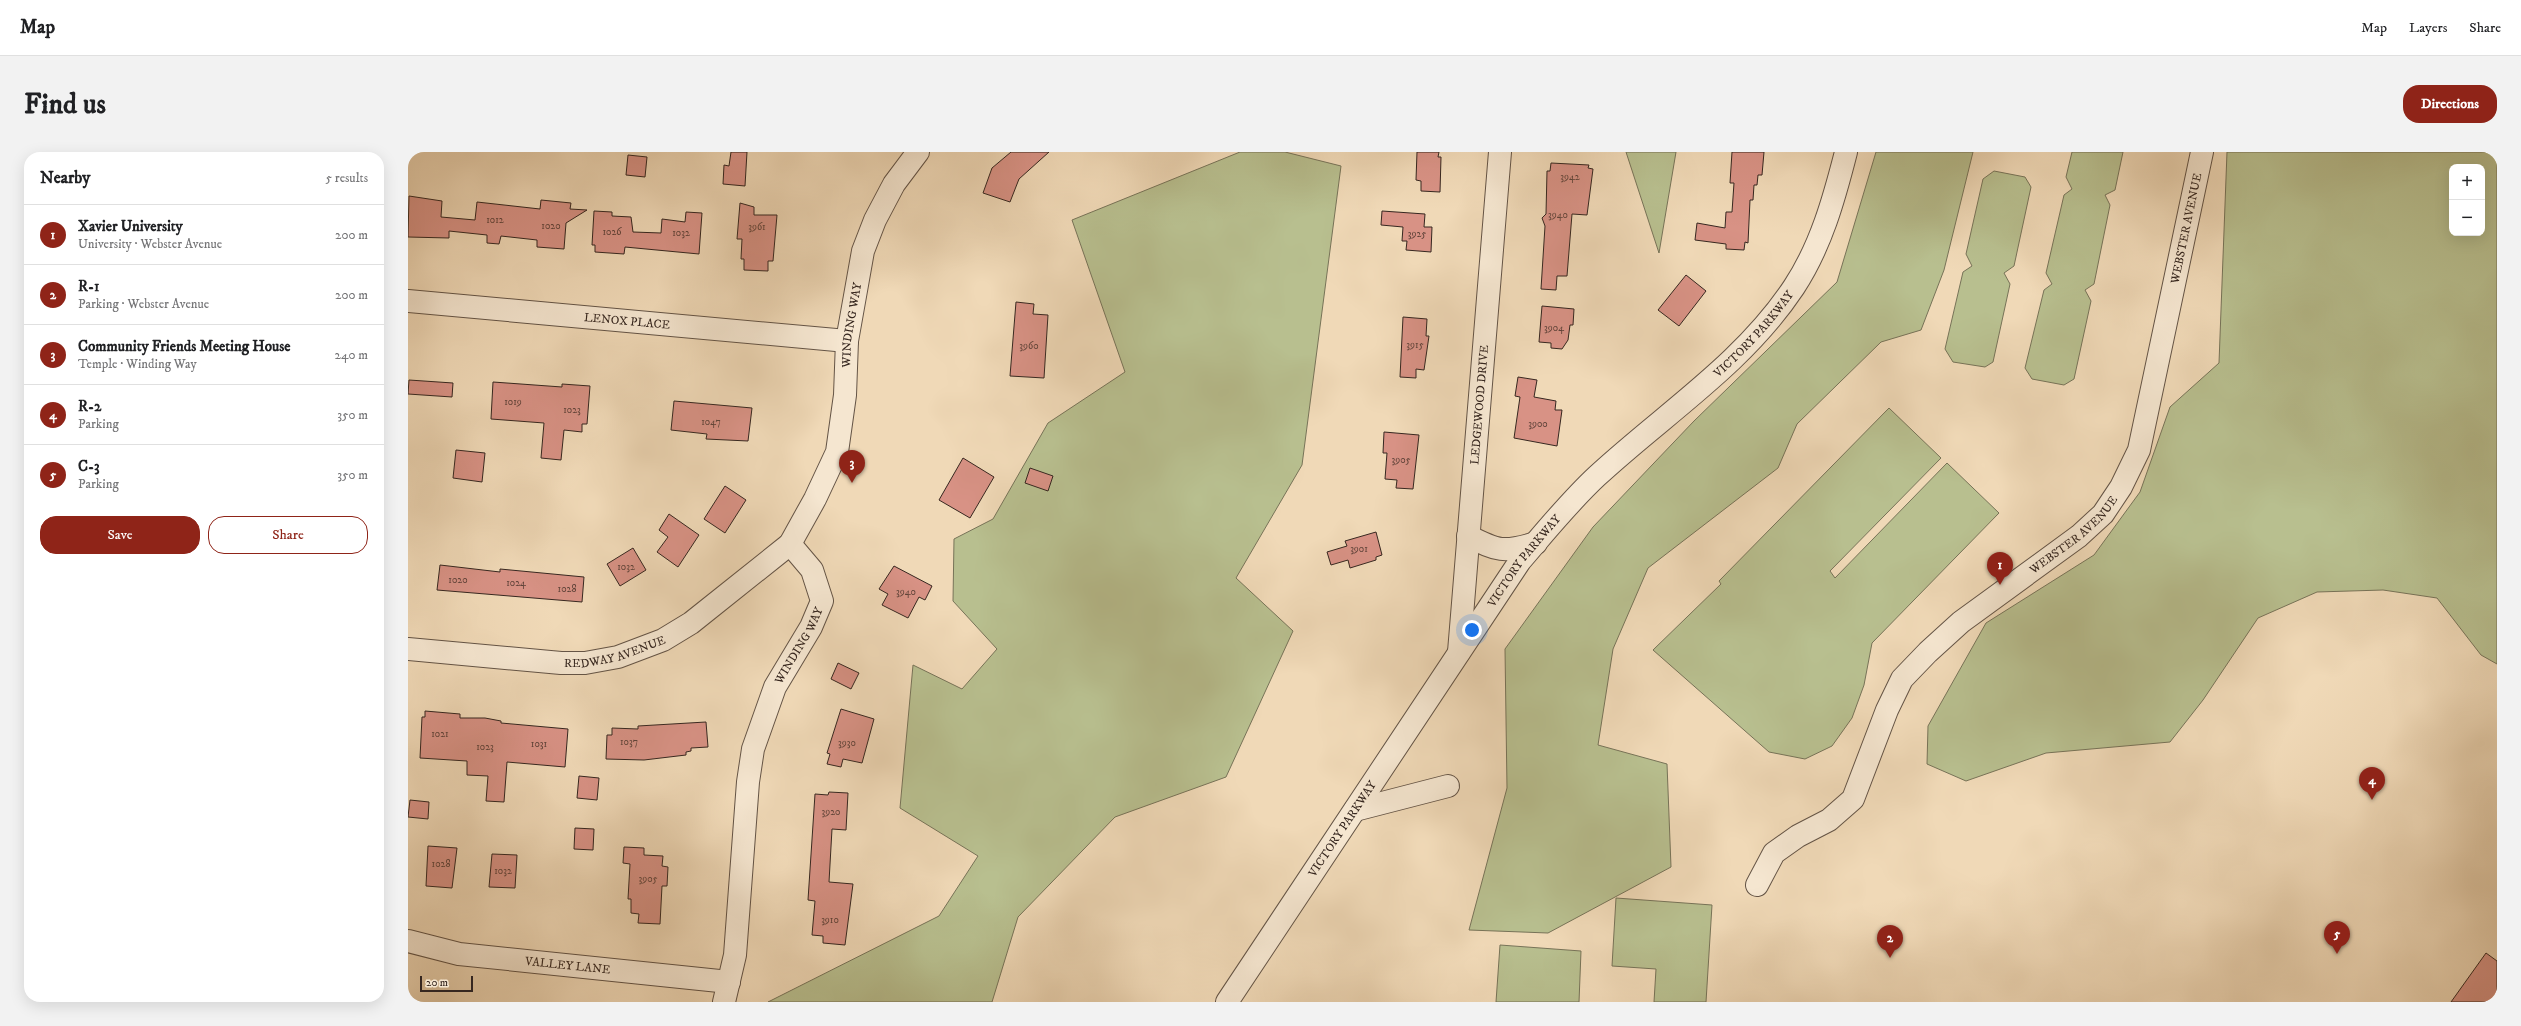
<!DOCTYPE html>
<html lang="en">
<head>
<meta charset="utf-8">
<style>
  :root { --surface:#fff; --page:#f2f2f2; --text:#202124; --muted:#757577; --line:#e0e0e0; --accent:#8f2418 }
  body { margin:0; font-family:"IM FELL DW Pica",serif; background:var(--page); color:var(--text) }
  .controls { position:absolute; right:12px; top:12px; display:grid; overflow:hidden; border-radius:8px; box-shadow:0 4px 16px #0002 }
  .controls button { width:36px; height:36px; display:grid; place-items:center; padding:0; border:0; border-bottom:1px solid var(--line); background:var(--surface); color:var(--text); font:20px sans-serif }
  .scale { position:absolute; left:12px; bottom:10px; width:53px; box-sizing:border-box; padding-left:4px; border:2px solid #362720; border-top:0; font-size:11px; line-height:14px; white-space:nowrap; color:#362720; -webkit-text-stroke:3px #f5e6d0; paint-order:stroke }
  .you { position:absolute; left:1064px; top:478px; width:14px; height:14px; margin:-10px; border:3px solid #fff; border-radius:50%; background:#1a73e8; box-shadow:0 0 0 6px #1a73e833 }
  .badge { display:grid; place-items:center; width:26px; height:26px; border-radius:50%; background:var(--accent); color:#fff; font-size:13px; font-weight:700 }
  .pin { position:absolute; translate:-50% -33px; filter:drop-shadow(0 1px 2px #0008) }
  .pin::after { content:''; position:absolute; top:21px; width:14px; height:12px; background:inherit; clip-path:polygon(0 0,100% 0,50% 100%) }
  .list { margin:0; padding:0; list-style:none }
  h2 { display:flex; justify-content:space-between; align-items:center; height:52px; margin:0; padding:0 16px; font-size:17px }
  h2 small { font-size:13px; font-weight:400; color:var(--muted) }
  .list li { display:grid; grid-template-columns:26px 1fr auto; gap:12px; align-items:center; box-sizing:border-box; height:60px; padding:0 16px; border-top:1px solid var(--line) }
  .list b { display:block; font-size:15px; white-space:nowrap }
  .list p { margin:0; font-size:13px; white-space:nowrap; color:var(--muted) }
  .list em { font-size:13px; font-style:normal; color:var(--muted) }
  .actions { display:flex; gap:8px; padding:12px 16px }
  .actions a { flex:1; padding:9px 0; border:1px solid var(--accent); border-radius:16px; text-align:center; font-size:14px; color:var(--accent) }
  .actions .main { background:var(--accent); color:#fff }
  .map { position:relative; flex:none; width:2089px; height:850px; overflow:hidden; border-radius:16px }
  header { display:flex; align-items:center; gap:24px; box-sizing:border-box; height:56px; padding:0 20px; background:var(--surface); border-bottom:1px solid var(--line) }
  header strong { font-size:19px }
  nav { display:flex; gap:22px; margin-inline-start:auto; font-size:14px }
  .intro { display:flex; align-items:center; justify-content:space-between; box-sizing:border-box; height:96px; padding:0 24px }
  h1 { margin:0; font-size:28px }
  .button { padding:10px 18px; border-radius:16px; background:var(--accent); color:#fff; font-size:14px; font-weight:700 }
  main { display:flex; gap:24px; padding:0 24px }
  aside { flex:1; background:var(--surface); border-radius:16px; box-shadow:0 4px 16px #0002 }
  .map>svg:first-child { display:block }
</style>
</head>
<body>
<header>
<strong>Map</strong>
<nav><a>Map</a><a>Layers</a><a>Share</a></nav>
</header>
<div class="intro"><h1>Find us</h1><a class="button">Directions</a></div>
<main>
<aside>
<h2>Nearby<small>5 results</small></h2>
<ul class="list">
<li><span class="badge">1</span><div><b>Xavier University</b><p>University · Webster Avenue</p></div><em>200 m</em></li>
<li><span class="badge">2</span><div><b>R-1</b><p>Parking · Webster Avenue</p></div><em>200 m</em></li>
<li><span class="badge">3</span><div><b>Community Friends Meeting House</b><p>Temple · Winding Way</p></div><em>240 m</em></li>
<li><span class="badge">4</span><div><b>R-2</b><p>Parking</p></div><em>350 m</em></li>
<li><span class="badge">5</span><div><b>C-3</b><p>Parking</p></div><em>350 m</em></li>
</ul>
<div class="actions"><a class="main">Save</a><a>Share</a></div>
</aside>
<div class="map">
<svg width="2089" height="850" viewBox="0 0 2089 850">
  <rect width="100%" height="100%" fill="#f0d9b7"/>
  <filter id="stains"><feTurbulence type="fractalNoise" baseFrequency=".005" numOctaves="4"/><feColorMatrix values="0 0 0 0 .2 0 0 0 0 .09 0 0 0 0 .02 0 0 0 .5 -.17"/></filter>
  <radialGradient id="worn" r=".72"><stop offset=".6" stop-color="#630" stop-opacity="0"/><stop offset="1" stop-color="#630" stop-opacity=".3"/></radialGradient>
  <path fill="#b8bf8f" stroke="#777358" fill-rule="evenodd" d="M832 0H877L933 14 894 313 828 426 885 479 818 625 707 665 610 765 584 850H360L531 764 570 704 492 656 505 513 554 537 589 497 545 449 546 387 585 367 640 271 717 220 664 68Z
    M1218 0H1268L1251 101Z
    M1468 0H1565L1536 118 1513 178 1473 190 1389 272 1370 316 1240 416 1205 497 1190 593 1259 612 1263 715 1140 781 1061 778 1099 636 1097 497 1185 375 1286 269 1429 130Z
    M1664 0H1715L1707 38 1697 43 1702 53 1686 132 1677 138 1683 149 1666 227 1656 233 1624 227 1617 216 1636 138 1644 132 1638 121 1656 43 1664 37 1658 25Z
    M1819 0H2089V512L2073 503 2029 446 1975 438 1909 440 1850 466 1795 548 1762 590 1638 601 1558 629 1519 612 1520 574 1578 471 1686 403 1732 340 1762 255 1811 211ZM2044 15H2074V81H2044Z
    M1586 19 1617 25 1623 35 1606 114 1596 121 1602 132 1585 210 1577 215 1545 210 1537 197 1555 120 1564 114 1558 102 1575 27Z
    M1481 256 1533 306 1422 419 1427 426 1539 311 1591 361 1464 491 1456 533 1444 566 1424 594 1397 607 1361 600 1245 498 1313 432 1311 429Z
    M1208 746 1304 753 1298 850H1246L1248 817 1204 814Z
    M1092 793 1173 799 1171 850H1088Z"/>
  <path fill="#d89285" stroke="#362720" d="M323 0H339L337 34 315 32 316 13 321 14Z
    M603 0H641L611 27 602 50 575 41 584 16Z
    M1009 0H1031L1030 5H1033L1032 40 1013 39V29L1008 28Z
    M1324 0H1356L1354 23H1350L1349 33H1346L1345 48H1342L1340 91 1337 90 1336 98 1318 97V92L1287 88 1289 71 1317 76 1318 60H1324L1326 31H1322Z
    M220 3 239 5 237 25 218 23Z
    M1143 11 1181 13 1180 16 1185 17 1179 63 1164 62 1159 124H1149L1148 138 1133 137 1137 74 1134 66 1138 62 1139 19H1142Z
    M1 44 34 49 33 65 67 68 69 50 132 57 133 48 163 51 162 57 179 58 158 71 156 97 129 95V88L93 84 91 92 79 91V83L41 79V86L0 85Z
    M332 51 346 55V63H369L365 109H360V119L336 118V107H333L334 87H329Z
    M186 59 204 60V64L223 65 225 80 253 81 254 67 277 70 278 60 294 61 291 102 217 95 216 102 187 100V93H184Z
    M974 59 1017 62 1016 75H1024L1023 100 998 98 999 89H994L995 75 973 73Z
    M1278 123 1298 139 1271 174 1250 158Z
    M608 150 626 152 625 162 640 163 636 226 602 224Z
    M1134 154 1166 157 1165 173H1162L1160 188 1154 197 1143 196V191L1131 190Z
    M995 165 1019 167 1018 184H1021L1016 218 1008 217V226L992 225Z
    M1110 225 1129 228 1126 245 1148 249 1147 258H1154L1149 294 1106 286 1112 245 1107 244Z
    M1 228 45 231 44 245 0 242Z
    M85 230 154 235V232L182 234 179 272H174V280L156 278 153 308 133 306 136 271 83 267Z
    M266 249 344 256 340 289 298 287 299 282 263 278Z
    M976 280 1011 283 1005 337 988 336 989 328 977 327 979 301H975Z
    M48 298 77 301 74 330 45 326Z
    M555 306 586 325 562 366 531 348Z
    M622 316 645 324 640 339 617 331Z
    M317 334 338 348 317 381 296 367Z
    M261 362 291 383 270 415 249 400 260 385 251 378Z
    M968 380 974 403 968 405V408L942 416 940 408 923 413 919 400 939 394 937 389Z
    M225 396 238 418 212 434 199 412Z
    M32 413 92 420V417L176 425 174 450 29 438Z
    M486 414 524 434 517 448 511 445 500 466 474 453 480 442 471 437Z
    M430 511 451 521 443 537 423 527Z
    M433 557 466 567 454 611 435 607 433 615 419 612 422 602 419 601Z
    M17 559 52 562V566H77L93 569V571L160 577 157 615 99 610 96 650 78 649 80 624 59 623V609L12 606 14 565H17Z
    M298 570 300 595 283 596V599L278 600V603L236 608 198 607 199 583H204V576L230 577V574Z
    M171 624 191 626 189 648 169 646Z
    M421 640 440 641 438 678 424 677 421 730 445 732 437 793 415 791V784L404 783 407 749 400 748 407 642 420 643Z
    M2 648 21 650 20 667 0 665Z
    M167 676 186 677 185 698 166 697Z
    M20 694 49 696 44 736 18 734Z
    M216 695 236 696V703L255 704 254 714 260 715 259 734H254L252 772 230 771 231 762 223 761V747H220L222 712 215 711Z
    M84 702 109 703 107 736 81 735Z
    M2078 801 2089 809V850H2043Z"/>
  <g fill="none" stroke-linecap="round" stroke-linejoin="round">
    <defs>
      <g id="minor">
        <path id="s1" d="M0 149 439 189"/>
        <path d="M1060 384C1090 399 1095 401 1128 391"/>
        <path id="s2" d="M0 497 153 511H177L210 505 255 488 283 471 382 392 407 347 429 300 437 243 439 189 455 99 467 68 486 32 510 0"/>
        <path id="s3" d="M1051 500 1092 0"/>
        <path d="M947 658 1040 634"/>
        <path id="s4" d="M1349 733 1366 701 1390 684 1421 668 1445 647 1479 558 1494 527 1520 500 1553 470 1671 384 1695 362 1713 335 1731 298 1794 0"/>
        <path id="s5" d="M0 789 51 802 321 830"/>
        <path id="s6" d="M316 850 327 803 340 630 345 597 367 535 403 475 414 449 404 418 382 392"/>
        <path id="s7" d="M819 850 1112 409C1137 380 1161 350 1189 324 1256 262 1335 212 1386 135 1413 94 1426 47 1438 0"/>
      </g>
    </defs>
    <use href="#minor" stroke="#645446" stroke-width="24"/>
    <use href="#minor" stroke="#f5e6d0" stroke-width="22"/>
  </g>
  <g text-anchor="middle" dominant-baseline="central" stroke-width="3.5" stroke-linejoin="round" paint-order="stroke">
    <g font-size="10" fill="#5e4239">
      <text x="1162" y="25">3942</text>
      <text x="1150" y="63">3940</text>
      <text x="87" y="68">1012</text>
      <text x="143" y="74">1020</text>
      <text x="349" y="75">3961</text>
      <text x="204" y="80">1026</text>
      <text x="273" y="81">1032</text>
      <text x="1009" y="82">3925</text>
      <text x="1146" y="176">3904</text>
      <text x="1007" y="193">3915</text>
      <text x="621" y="194">3960</text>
      <text x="105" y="250">1019</text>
      <text x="164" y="258">1023</text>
      <text x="303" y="270">1047</text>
      <text x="1130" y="272">3900</text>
      <text x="993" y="308">3905</text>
      <text x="951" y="397">3901</text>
      <text x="218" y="415">1032</text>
      <text x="50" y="428">1020</text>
      <text x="108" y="431">1024</text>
      <text x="159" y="437">1028</text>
      <text x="498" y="440">3940</text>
      <text x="32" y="582">1021</text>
      <text x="221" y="590">1037</text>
      <text x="439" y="591">3930</text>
      <text x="131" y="592">1031</text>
      <text x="77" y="595">1023</text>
      <text x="423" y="660">3920</text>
      <text x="33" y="712">1028</text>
      <text x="95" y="719">1032</text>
      <text x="240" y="727">3905</text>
      <text x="422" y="768">3910</text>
    </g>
    <g font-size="12" fill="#362720" stroke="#f5e6d0">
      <text stroke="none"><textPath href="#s4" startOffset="823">WEBSTER AVENUE</textPath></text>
      <text stroke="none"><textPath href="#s1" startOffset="220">LENOX PLACE</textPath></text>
      <text stroke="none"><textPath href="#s2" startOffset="650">WINDING WAY</textPath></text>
      <text stroke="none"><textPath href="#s7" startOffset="856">VICTORY PARKWAY</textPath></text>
      <text stroke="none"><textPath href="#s3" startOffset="248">LEDGEWOOD DRIVE</textPath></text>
      <text stroke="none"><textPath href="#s4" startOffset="487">WEBSTER AVENUE</textPath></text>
      <text stroke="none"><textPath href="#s7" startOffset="532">VICTORY PARKWAY</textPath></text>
      <text stroke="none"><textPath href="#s6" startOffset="369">WINDING WAY</textPath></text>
      <text stroke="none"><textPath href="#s2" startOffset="209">REDWAY AVENUE</textPath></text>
      <text stroke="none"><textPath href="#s7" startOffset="208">VICTORY PARKWAY</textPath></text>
      <text stroke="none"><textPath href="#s5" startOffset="162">VALLEY LANE</textPath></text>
    </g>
  </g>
  <rect width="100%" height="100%" filter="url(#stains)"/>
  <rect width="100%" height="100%" fill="url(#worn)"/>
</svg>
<div class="controls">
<button>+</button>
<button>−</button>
</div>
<div class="scale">20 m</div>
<div class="you"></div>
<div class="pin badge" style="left:1592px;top:433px">1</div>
<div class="pin badge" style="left:1482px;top:806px">2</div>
<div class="pin badge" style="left:444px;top:331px">3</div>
<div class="pin badge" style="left:1964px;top:648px">4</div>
<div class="pin badge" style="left:1929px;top:802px">5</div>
</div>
</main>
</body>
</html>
